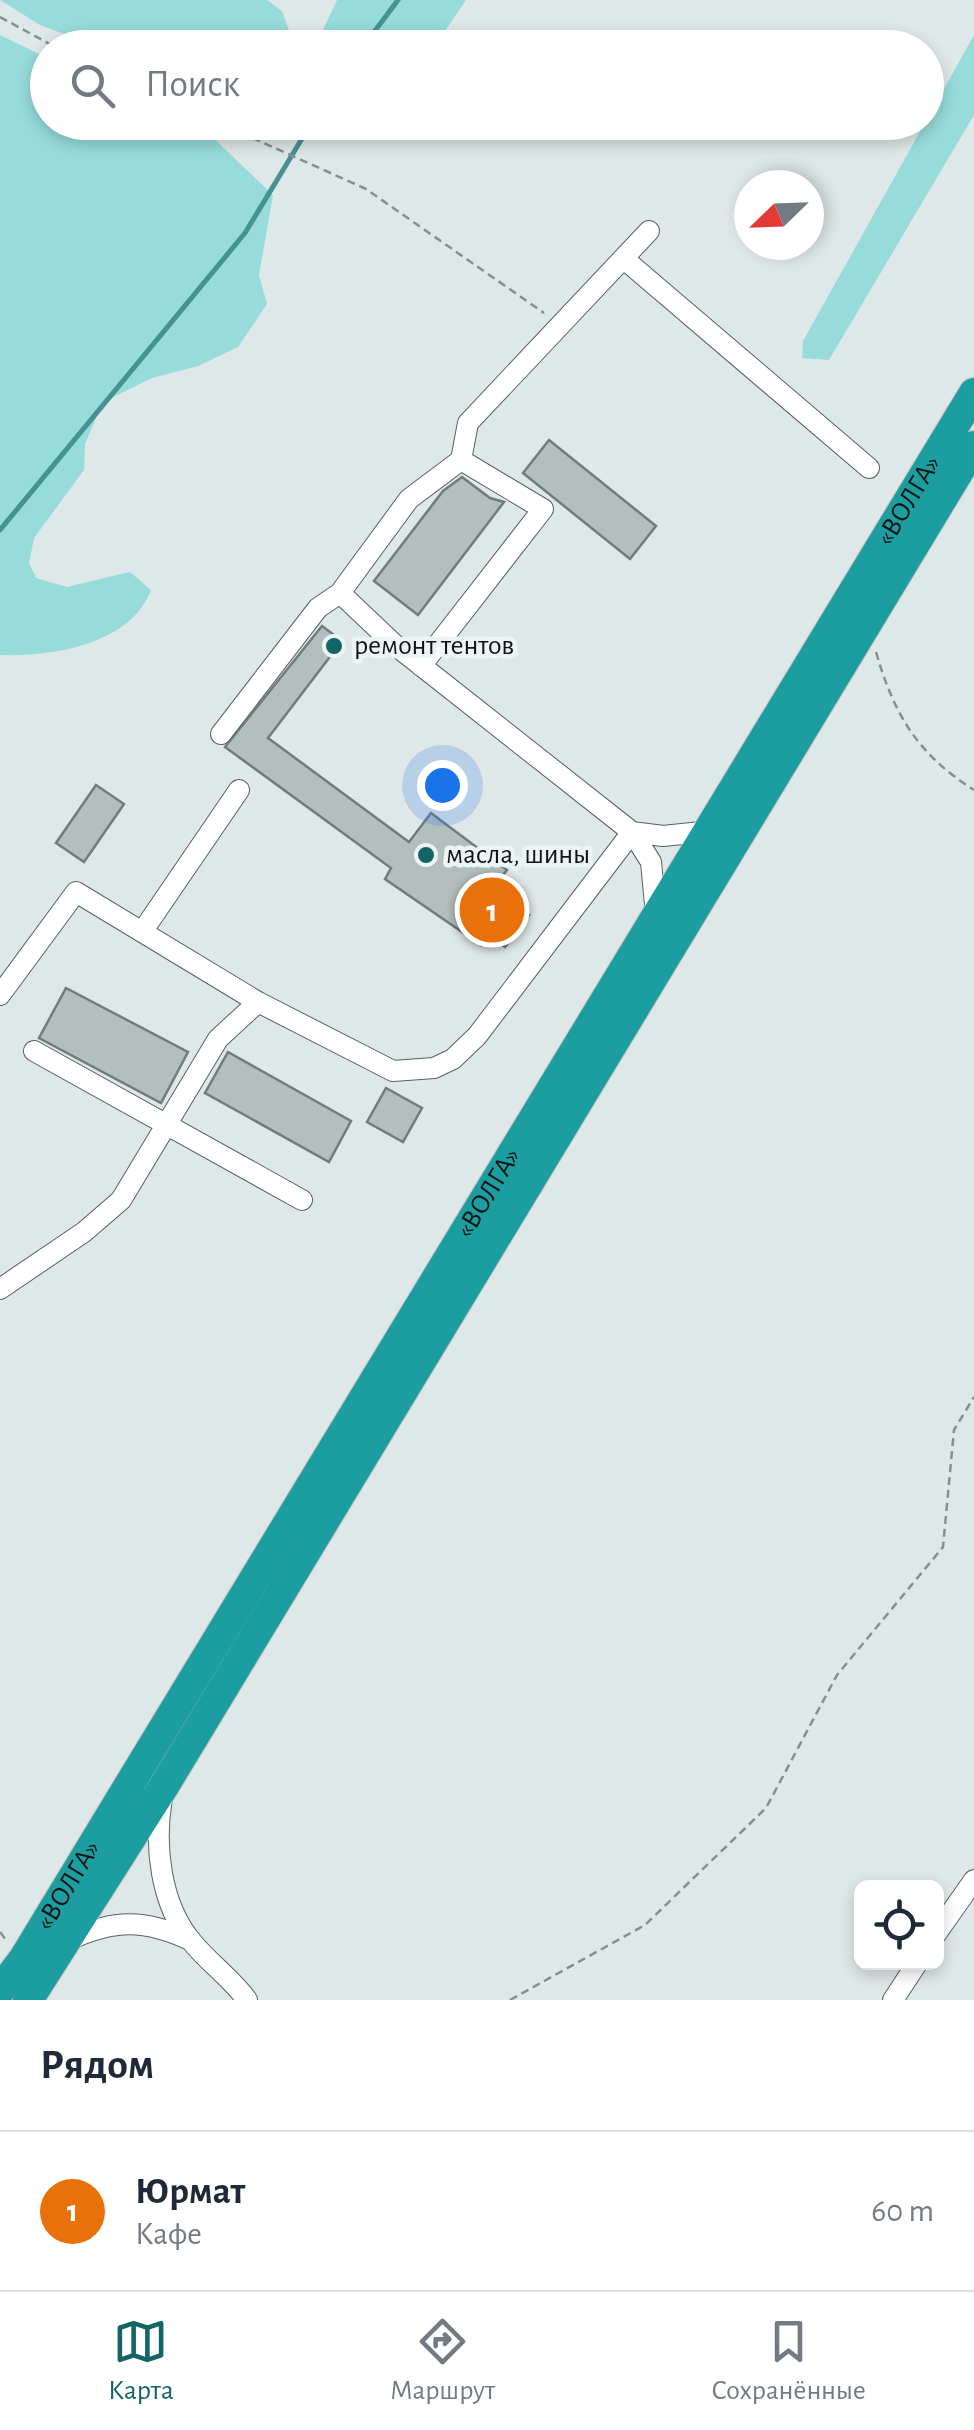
<!DOCTYPE html>
<html lang="ru">
<head>
<meta charset="utf-8">
<style>
  :root { --surface:#fff; --page:#f6f6f7; --text:#1f2937; --muted:#747a83; --line:#e0e1e3; --accent:#146465 }
  body { margin:0; font-family:"Alegreya Sans",sans-serif; background:var(--page); color:var(--text) }
  .controls { position:absolute; right:30px; bottom:30px; display:grid; overflow:hidden; border-radius:15px; box-shadow:0 5px 15px #0003 }
  .controls button { width:90px; height:90px; display:grid; place-items:center; padding:0; border:0; border-bottom:2px solid var(--line); background:var(--surface); color:var(--text); font:50px sans-serif }
  .compass { position:absolute; left:734px; top:170px; width:90px; height:90px; border-radius:50%; background:var(--surface); box-shadow:0 5px 15px #0003; rotate:247deg }
  .you { position:absolute; left:442px; top:785px; width:35px; height:35px; margin:-25px; border:8px solid #fff; border-radius:50%; background:#1a73e8; box-shadow:0 0 0 15px #1a73e833 }
  .badge { display:grid; place-items:center; width:65px; height:65px; border-radius:50%; background:var(--accent); color:#fff; font-size:32px; font-weight:700 }
  .pin { position:absolute; translate:-50% -50%; border:5px solid #fff; box-shadow:0 2px 10px #0006 }
  .list { margin:0; padding:0; list-style:none }
  h2 { display:flex; justify-content:space-between; align-items:center; height:130px; margin:0; padding:0 40px; font-size:42px }
  h2 small { font-size:32px; font-weight:400; color:var(--muted) }
  .list li { display:grid; grid-template-columns:65px 1fr auto; gap:30px; align-items:center; box-sizing:border-box; height:160px; padding:0 40px; border-top:2px solid var(--line) }
  .list b { display:block; font-size:38px; white-space:nowrap }
  .list p { margin:0; font-size:32px; white-space:nowrap; color:var(--muted) }
  .list em { font-size:32px; font-style:normal; color:var(--muted) }
  .icon { flex:none; width:55px; height:55px; fill:none; stroke:currentColor; stroke-width:2; stroke-linecap:round; stroke-linejoin:round }
  .map { position:relative; flex:none; width:974px; height:2000px; overflow:hidden }
  .search { position:absolute; background:var(--surface); box-shadow:0 5px 15px #0003; left:30px; right:30px; top:30px; height:110px; display:flex; align-items:center; gap:25px; box-sizing:border-box; padding:0 35px; border-radius:55px; color:var(--muted); font-size:38px }
  .sheet { height:290px; background:var(--surface) }
  nav { display:flex; justify-content:space-around; align-items:center; box-sizing:border-box; height:140px; border-top:2px solid var(--line); background:var(--surface); font-size:28px; color:var(--muted) }
  nav a { display:grid; justify-items:center; gap:5px }
  nav .on { color:var(--accent) }
  .map>svg:first-child { display:block }
</style>
</head>
<body>
<div class="map">
<svg width="974" height="2000" viewBox="0 0 974 2000">
  <rect width="100%" height="100%" fill="#dfe8e8"/>
  <path fill="#97dbdb" d="M0 0H267L282 11 295 47H98L40 25Z
    M337 0H466L434 47H315Z
    M0 35 47 58 48 122 186 123 209 134 273 195 259 275 267 304 238 347 198 366 152 378 103 402 85 444 84 470 34 538 29 563 36 578 67 587 130 572 151 590C131 644 53 657 0 655Z
    M974 35V115L829 360 802 358 803 341Z"/>
  <g fill="none" stroke-linecap="round" stroke-linejoin="round">
    <path stroke="#469293" stroke-width="5" d="M362 48 398 0
      M0 530 245 233 312 122"/>
  </g>
  <path fill="#b5bebe" stroke="#737b7b" stroke-width="2.5" d="M549 440 656 526 630 559 523 473Z
    M462 477 490 498 504 502 418 615 374 581 443 491Z
    M322 626 342 641 268 738 409 842 431 813 507 870 493 888 529 915 505 947 489 934 481 945 385 879 391 868 225 747Z
    M96 785 124 804 84 862 56 843Z
    M66 988 188 1052 161 1103 39 1038Z
    M228 1052 351 1121 329 1162 205 1093Z
    M386 1088 422 1108 403 1142 367 1122Z"/>
  <g fill="none" stroke-linecap="round" stroke-linejoin="round">
    <defs>
      <path id="minor" d="M624 259 869 468
        M461 460 468 423 649 231
        M421 666 543 509 461 460 409 499 340 593 395 645 632 832 651 862 656 915
        M221 734 318 608 340 593
        M632 832 663 836 711 831
        M142 932 239 790
        M0 995 76 892 258 1002 393 1071 434 1068 453 1059 477 1036 632 832
        M34 1051 302 1200
        M0 1289 84 1232 121 1200 218 1039 258 1002
        M162 1798C154 1845 160 1904 192 1942 209 1963 231 1978 247 2000
        M936 1934 974 1880
        M69 1940C114 1919 145 1919 190 1940
        M893 2000 918 1962"/>
      <g id="highway">
        <path id="s1" d="M0 1990 23 1960 974 393"/>
        <path d="M28 2000 164 1786 974 446"/>
      </g>
    </defs>
    <use href="#minor" stroke="#596060" stroke-width="22"/>
    <use href="#highway" stroke="#c1c2c2" stroke-width="32"/>
    <path stroke="#888e8e" stroke-width="2.5" stroke-dasharray="8 5" stroke-linecap="butt" d="M0 17 57 48
      M217 122 366 189 544 313
      M876 652C894 714 917 754 974 790
      M0 1932 6 1940
      M510 2000 645 1925 766 1808 837 1675 943 1547 954 1430 974 1397"/>
    <use href="#minor" stroke="#fff" stroke-width="20"/>
    <use href="#highway" stroke="#1c9d9f" stroke-width="30"/>
  </g>
  <g fill="#146465" stroke="#ecf5f5" stroke-width="4">
    <circle cx="334" cy="646" r="10"/>
    <circle cx="426" cy="855" r="10"/>
  </g>
  <g text-anchor="middle" dominant-baseline="central" stroke-width="9" stroke-linejoin="round" paint-order="stroke">
    <g font-size="28" fill="#111414" stroke="#ecf5f5">
      <text stroke="none"><textPath href="#s1" startOffset="1745">«ВОЛГА»</textPath></text>
      <text stroke="none"><textPath href="#s1" startOffset="935">«ВОЛГА»</textPath></text>
      <text stroke="none"><textPath href="#s1" startOffset="125">«ВОЛГА»</textPath></text>
    </g>
    <g font-size="28" fill="#111414" stroke="#ecf5f5" text-anchor="start">
      <text x="354" y="646">ремонт тентов</text>
      <text x="446" y="855">масла, шины</text>
    </g>
  </g>
</svg>
<div class="controls">
<button><svg class="icon" aria-label="locate" viewBox="0 0 24 24"><circle cx="12" cy="12" r="6"/><path d="M12 2v4M12 18v4M2 12h4M18 12h4"/></svg></button>
</div>
<svg class="compass" viewBox="-18 -18 36 36"><path d="M0-13l5 13h-10z" fill="#e53935"/><path d="M0 13l5-13h-10z" fill="#747a83"/></svg>
<div class="you"></div>
<div class="pin badge" style="left:492px;top:910px;background:#e8710a">1</div>
<div class="search"><svg class="icon" aria-label="search" viewBox="0 0 24 24"><circle cx="10" cy="10" r="6"/><path d="M15 15l6 6"/></svg>Поиск</div>
</div>
<section class="sheet">
<h2>Рядом<small></small></h2>
<ul class="list">
<li><span class="badge" style="background:#e8710a">1</span><div><b>Юрмат</b><p>Кафе</p></div><em>60 m</em></li>
</ul>
</section>
<nav>
<a class="on"><svg class="icon" aria-label="map" viewBox="0 0 24 24"><path d="M3 6l6-2 6 2 6-2v14l-6 2-6-2-6 2zM9 4v14M15 6v14"/></svg>Карта</a>
<a><svg class="icon" aria-label="directions" viewBox="0 0 24 24"><path d="M12 3l9 9-9 9-9-9zM9 14v-3h6M13 9l2 2-2 2"/></svg>Маршрут</a>
<a><svg class="icon" aria-label="saved" viewBox="0 0 24 24"><path d="M7 4h10v16l-5-4-5 4z"/></svg>Сохранённые</a>
</nav>
</body>
</html>
